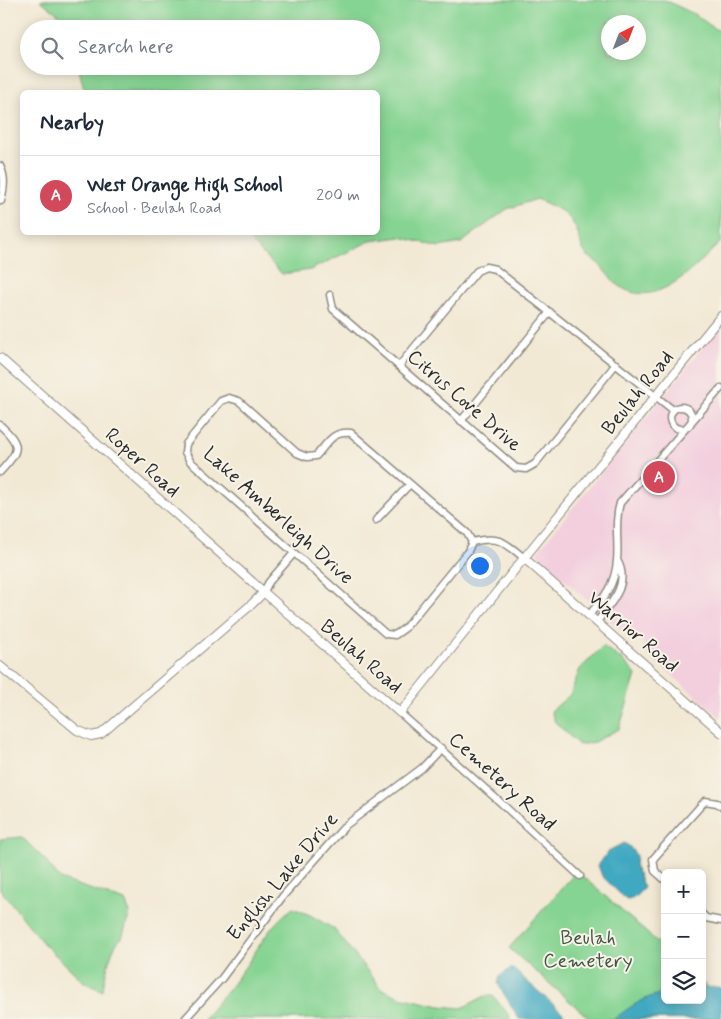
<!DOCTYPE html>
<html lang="en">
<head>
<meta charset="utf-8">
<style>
  :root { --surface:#fff; --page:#f6f6f7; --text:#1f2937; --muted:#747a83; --line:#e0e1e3; --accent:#d1495b }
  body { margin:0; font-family:Mynerve,sans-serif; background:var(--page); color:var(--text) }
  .controls { position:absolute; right:15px; bottom:15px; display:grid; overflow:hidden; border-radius:8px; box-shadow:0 2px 12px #0003 }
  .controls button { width:45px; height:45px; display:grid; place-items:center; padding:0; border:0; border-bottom:1px solid var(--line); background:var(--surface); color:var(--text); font:25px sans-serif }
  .compass { position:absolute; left:601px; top:15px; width:45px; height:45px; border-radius:50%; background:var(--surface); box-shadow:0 2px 12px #0003; rotate:42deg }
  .you { position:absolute; left:479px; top:565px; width:18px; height:18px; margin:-12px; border:4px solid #fff; border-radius:50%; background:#1a73e8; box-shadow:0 0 0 8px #1a73e833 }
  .badge { display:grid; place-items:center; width:32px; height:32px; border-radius:50%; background:var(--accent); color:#fff; font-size:16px; font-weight:700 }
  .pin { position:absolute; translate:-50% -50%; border:2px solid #fff; box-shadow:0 1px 5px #0006 }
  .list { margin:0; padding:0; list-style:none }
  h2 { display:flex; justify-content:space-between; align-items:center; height:65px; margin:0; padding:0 20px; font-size:21px }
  h2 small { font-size:16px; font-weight:400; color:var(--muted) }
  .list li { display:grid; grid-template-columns:32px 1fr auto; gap:15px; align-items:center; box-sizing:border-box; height:80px; padding:0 20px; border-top:1px solid var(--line) }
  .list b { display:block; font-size:19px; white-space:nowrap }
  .list p { margin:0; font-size:16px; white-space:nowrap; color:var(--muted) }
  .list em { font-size:16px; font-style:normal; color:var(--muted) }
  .icon { flex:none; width:28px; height:28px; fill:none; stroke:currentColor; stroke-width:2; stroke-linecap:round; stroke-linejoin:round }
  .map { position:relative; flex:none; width:721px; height:1019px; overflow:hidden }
  .search { position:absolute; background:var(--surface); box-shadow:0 2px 12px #0003; left:20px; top:20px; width:360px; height:55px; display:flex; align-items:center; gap:12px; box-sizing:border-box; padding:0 18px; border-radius:28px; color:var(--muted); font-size:19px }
  .panel { position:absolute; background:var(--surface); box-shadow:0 2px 12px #0003; left:20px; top:90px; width:360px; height:145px; border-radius:8px }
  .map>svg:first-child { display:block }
</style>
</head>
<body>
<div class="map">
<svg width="721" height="1019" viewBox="0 0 721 1019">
  <rect width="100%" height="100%" fill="#f7f3e8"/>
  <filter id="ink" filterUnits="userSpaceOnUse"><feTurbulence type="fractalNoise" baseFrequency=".02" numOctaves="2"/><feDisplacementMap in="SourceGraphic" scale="10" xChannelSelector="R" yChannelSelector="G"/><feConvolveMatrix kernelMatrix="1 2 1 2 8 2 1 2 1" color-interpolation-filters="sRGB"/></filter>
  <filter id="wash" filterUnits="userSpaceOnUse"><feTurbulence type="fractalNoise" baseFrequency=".0096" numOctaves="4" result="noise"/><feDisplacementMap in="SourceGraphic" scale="20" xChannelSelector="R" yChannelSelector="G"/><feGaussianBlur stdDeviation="1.12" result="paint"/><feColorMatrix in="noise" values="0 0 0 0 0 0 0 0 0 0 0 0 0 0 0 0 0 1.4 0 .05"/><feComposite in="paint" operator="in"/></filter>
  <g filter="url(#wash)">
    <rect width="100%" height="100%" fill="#f2e9d4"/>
    <path fill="#f3cfde" d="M721 325V718L642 649 645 645 638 638 634 642 540 558 537 552Z"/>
    <path fill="#86d493" stroke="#58805f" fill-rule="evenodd" d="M40 0H665L696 15 715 29 721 31V242C697 264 660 308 624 289 614 283 607 274 600 265 596 261 588 257 585 253 581 247 580 238 577 231 569 211 556 208 537 199L507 209 461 243 439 247 400 237 370 241 310 270 282 274 243 233 378 232V92H85L78 66H371V29H69L67 21ZM638 22V52H608V22Z
      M603 646 625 662 636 675 619 729 594 742 579 745 555 722 551 711 570 695 580 669Z
      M22 837 44 859 60 879 125 901 130 913 122 938C111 944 104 979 103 991L85 983 43 943 0 889V839Z
      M577 871 665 949V1000H702V982L721 999V1019H590L509 948Z
      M293 908 310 915 334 929 382 989 400 997 440 1006 462 1008 485 996H493L509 1015 510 1019H203C216 1004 229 990 240 974 257 952 269 924 293 908Z"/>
    <path fill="#41a9c1" stroke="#366a76" d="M624 843 629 846 636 855 635 866 644 888 634 898 628 900 625 899 602 876 598 865 610 850Z
      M510 969H513L563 1013 566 1019H519L498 984 500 976Z
      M717 987 721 988V1019H614C630 1007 645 996 665 993V1000H702V988Z"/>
  </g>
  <g filter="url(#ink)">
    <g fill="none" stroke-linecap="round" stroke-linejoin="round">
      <defs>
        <path id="minor" d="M0 166C6 178 4 188 1 201
          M330 295 333 309 516 468 526 469 535 464 616 364
          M399 366 477 271 486 267 495 269 673 410
          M229 398 239 401 297 453 307 457 316 456C328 443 332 431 351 433L467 533 472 542 468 551 405 628 395 635 386 634 190 461 185 452 186 444 221 401Z
          M670 418a11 11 0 1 1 22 0a11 11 0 1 1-22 0Z
          M461 421 550 312
          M0 425C23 446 19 451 0 472
          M376 520 410 484
          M472 542C498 535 505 542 524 558
          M263 593 269 582 294 553
          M589 615C604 598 615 585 617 561 619 541 614 523 620 503L721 388
          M597 622C610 604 630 585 618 562
          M400 713 500 802 580 876
          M665 880 655 871 653 859 705 801 717 803 721 806
          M702 914 706 918 721 921
          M185 1019 222 978 283 896 346 825 422 768 441 748"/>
        <path id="tertiary" d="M0 358 400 713 524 558 721 316
          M524 558 721 732
          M0 666 77 730 91 736 101 734 252 604 263 593"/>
      </defs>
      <use href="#minor" stroke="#8e8a80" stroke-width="9"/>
      <use href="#tertiary" stroke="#8e8a80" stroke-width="10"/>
      <use href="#minor" stroke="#fff" stroke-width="6"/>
      <use href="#tertiary" stroke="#fff" stroke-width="8"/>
    </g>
  </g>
  <g text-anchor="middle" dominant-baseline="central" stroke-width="4" stroke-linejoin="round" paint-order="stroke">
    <g font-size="20" fill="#2b2b2b" stroke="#f7f3e8">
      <text transform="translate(638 393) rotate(-51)">Beulah Road</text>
      <text transform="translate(464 401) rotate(41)">Citrus Cove Drive</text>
      <text transform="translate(142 463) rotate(42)">Roper Road</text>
      <text transform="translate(278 516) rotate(42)">Lake Amberleigh Drive</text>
      <text transform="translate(633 632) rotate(41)">Warrior Road</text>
      <text transform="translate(361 657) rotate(41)">Beulah Road</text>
      <text transform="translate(502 782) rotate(42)">Cemetery Road</text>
      <text transform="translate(283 877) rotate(-50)">English Lake Drive</text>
    </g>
    <g font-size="20" fill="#425545" stroke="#f7f3e8">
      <text x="588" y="938">Beulah<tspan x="588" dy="23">Cemetery</tspan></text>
    </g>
  </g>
</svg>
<div class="controls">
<button>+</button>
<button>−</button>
<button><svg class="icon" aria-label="layers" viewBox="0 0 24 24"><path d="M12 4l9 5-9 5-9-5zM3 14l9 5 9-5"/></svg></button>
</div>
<svg class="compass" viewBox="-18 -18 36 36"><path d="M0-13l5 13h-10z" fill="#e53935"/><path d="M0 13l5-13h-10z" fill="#747a83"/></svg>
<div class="you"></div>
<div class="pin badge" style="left:659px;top:477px">A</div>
<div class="search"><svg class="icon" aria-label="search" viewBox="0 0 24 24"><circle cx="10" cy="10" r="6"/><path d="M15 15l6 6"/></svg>Search here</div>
<section class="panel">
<h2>Nearby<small></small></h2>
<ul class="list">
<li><span class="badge">A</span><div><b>West Orange High School</b><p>School · Beulah Road</p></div><em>200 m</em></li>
</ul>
</section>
</div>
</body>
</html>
